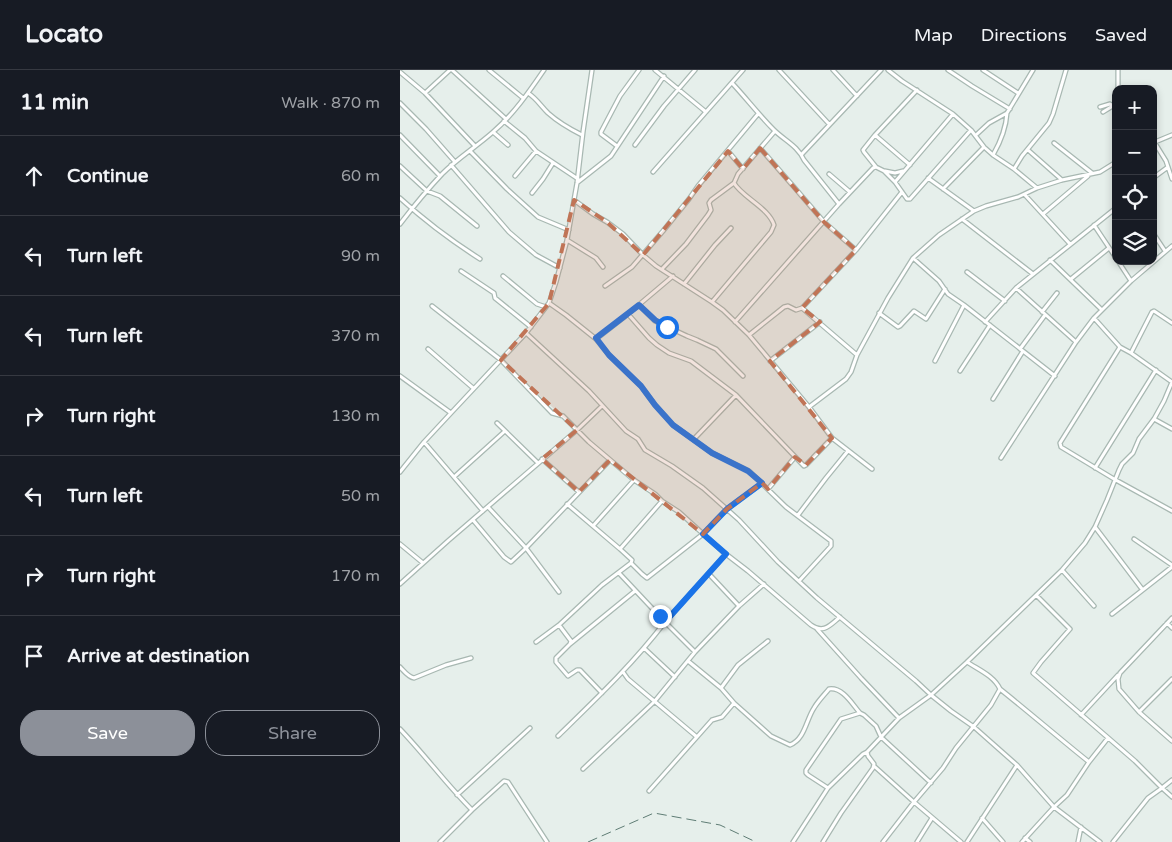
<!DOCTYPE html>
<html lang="en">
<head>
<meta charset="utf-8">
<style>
  :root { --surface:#171b24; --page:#242831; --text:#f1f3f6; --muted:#9ea1a6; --line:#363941; --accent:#8c9099 }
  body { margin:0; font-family:"Varela Round",sans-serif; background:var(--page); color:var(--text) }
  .controls { position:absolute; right:15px; top:15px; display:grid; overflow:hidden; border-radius:10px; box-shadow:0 2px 8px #0003 }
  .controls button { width:45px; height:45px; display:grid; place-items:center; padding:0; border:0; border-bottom:1px solid var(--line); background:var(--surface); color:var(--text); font:25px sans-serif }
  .stop { position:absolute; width:15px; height:15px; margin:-11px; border:4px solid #1a73e8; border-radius:50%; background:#fff }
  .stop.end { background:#1a73e8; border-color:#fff; box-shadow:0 1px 5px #0008 }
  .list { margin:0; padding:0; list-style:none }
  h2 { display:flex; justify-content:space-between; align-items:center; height:65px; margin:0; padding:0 20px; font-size:21px }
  h2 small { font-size:16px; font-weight:400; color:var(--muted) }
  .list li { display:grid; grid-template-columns:32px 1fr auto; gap:15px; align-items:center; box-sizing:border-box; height:80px; padding:0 20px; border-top:1px solid var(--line) }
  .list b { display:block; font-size:19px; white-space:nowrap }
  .list em { font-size:16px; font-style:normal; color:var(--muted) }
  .actions { display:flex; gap:10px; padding:15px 20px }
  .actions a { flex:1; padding:11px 0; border:1px solid var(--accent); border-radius:20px; text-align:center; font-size:18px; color:var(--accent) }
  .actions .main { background:var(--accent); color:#fff }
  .icon { flex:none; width:28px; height:28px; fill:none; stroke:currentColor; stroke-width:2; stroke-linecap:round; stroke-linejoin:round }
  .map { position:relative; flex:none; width:772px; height:772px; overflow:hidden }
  header { display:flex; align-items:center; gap:30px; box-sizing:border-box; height:70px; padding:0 25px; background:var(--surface); border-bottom:1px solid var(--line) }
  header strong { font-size:24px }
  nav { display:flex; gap:28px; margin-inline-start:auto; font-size:18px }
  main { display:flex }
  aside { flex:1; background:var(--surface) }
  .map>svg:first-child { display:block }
</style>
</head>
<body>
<header>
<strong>Locato</strong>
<nav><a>Map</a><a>Directions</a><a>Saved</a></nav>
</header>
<main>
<aside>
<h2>11 min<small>Walk · 870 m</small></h2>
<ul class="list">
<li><svg class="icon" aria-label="ahead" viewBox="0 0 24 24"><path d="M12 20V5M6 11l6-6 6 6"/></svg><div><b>Continue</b></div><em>60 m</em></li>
<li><svg class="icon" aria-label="left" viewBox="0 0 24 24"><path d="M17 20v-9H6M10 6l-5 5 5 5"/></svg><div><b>Turn left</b></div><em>90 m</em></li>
<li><svg class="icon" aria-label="left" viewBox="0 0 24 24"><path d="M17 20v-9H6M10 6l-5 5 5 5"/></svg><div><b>Turn left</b></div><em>370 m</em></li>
<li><svg class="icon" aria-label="right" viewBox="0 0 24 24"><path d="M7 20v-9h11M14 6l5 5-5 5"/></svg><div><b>Turn right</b></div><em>130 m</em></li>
<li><svg class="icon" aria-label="left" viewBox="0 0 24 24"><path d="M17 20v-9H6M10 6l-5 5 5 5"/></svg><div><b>Turn left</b></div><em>50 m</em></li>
<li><svg class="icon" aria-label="right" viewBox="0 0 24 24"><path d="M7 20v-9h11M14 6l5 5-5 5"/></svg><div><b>Turn right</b></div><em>170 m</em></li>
<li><svg class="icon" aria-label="arrive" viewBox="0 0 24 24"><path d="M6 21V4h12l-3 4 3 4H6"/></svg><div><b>Arrive at destination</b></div></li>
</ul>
<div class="actions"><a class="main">Save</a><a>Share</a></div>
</aside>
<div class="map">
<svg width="772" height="772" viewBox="0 0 772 772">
  <rect width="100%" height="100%" fill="#e6efeb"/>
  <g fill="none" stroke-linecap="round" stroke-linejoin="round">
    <defs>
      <path id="minor" d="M52 0 106 49
        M89 0 123 28
        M255 0 306 42
        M379 0 429 54
        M433 0 457 26
        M488 0 502 11 553 44 571 60 584 77 593 85 614 99 637 118
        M548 0 572 16 610 39
        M583 0 618 23
        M718 0V19
        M0 2 25 23 75 76
        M332 13C346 28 359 45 374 60 384 70 398 76 404 90L439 134
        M517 20 475 65 463 80 464 82 476 97 484 101 495 112 507 129H510L571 60
        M25 23 50 0
        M128 23C136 28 141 36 148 43 158 52 170 59 182 65
        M0 33 26 59 55 92
        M700 37 710 34 713 36
        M703 42 716 34
        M104 51 125 68 136 81 178 109
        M93 62 108 75
        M0 65 40 106
        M475 65 510 95
        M576 65 589 53 607 43 633 0
        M753 70 766 91 772 109
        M755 72 772 65
        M654 73 692 103
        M235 75 264 36 295 0
        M217 76 201 64V62L220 26 239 0
        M360 78 394 117 424 152 456 180
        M628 80 662 110
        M70 81 107 119 138 147 169 160
        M328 81 343 99
        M402 84 481 0
        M593 85C601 71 606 59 607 43
        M51 95 109 162 136 185 160 198
        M0 96 27 121 40 126 77 156
        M614 99 622 86 649 53 653 44 666 0
        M485 101 495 103 503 101
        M253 102 343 0
        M429 104 450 122
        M115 106 136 81
        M528 108 574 141
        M753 108 768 97
        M178 112 211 86 264 6
        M495 112 553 44
        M543 119 584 77
        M132 123 143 109 153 93
        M625 125 670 174
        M0 128C25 151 52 171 80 189
        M174 130 193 144 207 152 223 164 243 185 256 196 312 232 323 240 349 265 409 337 432 368 472 399
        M643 144 688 106
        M562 149 633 204
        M0 154C13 137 27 120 42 104 58 88 76 77 93 62 113 45 129 22 144 0
        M694 155 716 188
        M753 163 765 181
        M167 170 196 188 203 197
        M513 188 539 211 548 224 564 235 655 306
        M650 190 702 240
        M718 191 731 211
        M262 199 286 174 308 145 311 140 309 133 311 130 334 113 338 104 375 61
        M61 201 94 223 95 228 131 257
        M567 202 605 231
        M103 206 137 234 146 237
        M671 209 709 178
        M284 214 315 175 331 158
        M205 216 232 197 263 161 289 129 298 116 358 44
        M616 218 676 272
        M312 232 371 162 374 155C369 138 342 127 334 113
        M149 233 166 245 196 269 209 285 241 316 255 335 273 355 312 383 349 401 386 437 431 471V476L399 511
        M239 235 255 251 287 266 297 270 316 279 343 306
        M32 236 101 290 152 343 163 346 189 372 234 410 255 424 262 431 279 442 322 481 348 501 411 555C424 564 430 555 440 547
        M402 238 457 285
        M642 242 657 223
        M479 243 498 257 500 256 514 241 526 249 545 219
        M228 244 249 268 257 275 269 283 291 291 336 325 403 395 404 396 406 395 432 368
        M694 248 720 277 660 373 661 377 714 409 772 441
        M335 252 439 134 473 98 476 97
        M585 252 616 218 716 138
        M126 263 189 321 226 361 238 369 245 380 272 396 303 418 339 450 378 492 417 528 516 611 531 625 551 641 574 657 617 695 654 737 700 772
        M349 265 384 237 388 236 396 240 402 238 456 180 502 122
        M196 269 228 244 273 206
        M720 277 731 283 752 242 754 241 772 253
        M28 279 73 318
        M620 279 645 245
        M731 283 772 312
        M370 291 420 252
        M535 291 564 235
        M560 301 590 255
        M0 306 51 343
        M593 329 623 281
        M409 337 446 309 451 302 457 285 488 228 513 188 539 165 574 141 586 136 618 127 637 118 662 110 700 102 716 92
        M754 349 772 359
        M97 353 138 393
        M294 369 336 325
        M24 372 83 441
        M601 388 676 272 694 248 731 211 772 176
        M142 389 179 422
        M695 398 756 300
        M0 402 24 372 51 343 126 263 149 233 156 212 167 170 177 113 183 62 192 0
        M54 407 105 361
        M368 419 395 387
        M262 431 220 479 232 490 231 493 242 504 247 508 303 464 327 439 362 413
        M167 434 220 479
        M88 437 126 478 159 522
        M398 445 426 408 448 381
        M73 450 104 487 111 492 126 478 210 390
        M193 456 234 410
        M695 457 742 519
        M734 469 772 495
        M0 474 23 493
        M662 500 694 536
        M309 504 339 536
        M0 514 49 470 177 360 202 336
        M636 525 670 559 641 592 633 603 735 691 762 718 748 728 713 772
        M712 544 772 497
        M772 548 720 603 718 609 719 619 739 642 772 671
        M767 553 772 558
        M159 555 171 571 170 574 156 588V592L168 606 177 600H180L202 623
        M417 559 461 608 499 648 531 625 567 592 662 500 685 473 695 457 707 430 719 400 722 394 733 383 739 369 754 349 764 331 772 312
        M136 572 159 555 202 515 231 493
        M170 574 235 521
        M244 578 275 607
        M295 582 265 552 326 484
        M288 591 321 618 334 633 371 666 390 675C405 669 406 650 414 638 418 631 424 625 429 619 443 617 452 634 460 643
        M0 597C4 601 8 607 14 608L46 595 71 588
        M223 602 228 609 297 667
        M321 618 338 595 368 571
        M600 619C630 643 659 668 689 692
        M739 642 772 609
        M681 645 718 605
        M0 659C25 685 46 714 72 740
        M158 666C195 630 233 594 265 552L219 503
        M474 696 514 732 561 772
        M183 699 254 632 295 582 339 536 364 514
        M772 710 762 718 772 727
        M428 718 408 705 406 703V700L441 649 460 643 464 645 476 656 481 667 531 713
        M249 721 312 650 322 647 334 633
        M57 725 130 658
        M582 748 603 772
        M625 768 630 772
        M40 772 72 740 104 711 108 712 147 772
        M393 772 428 718 463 684 467 682
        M423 772 441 743 473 698 474 694 468 686 467 682 499 648
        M483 772 514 732 543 698 556 678 591 635 600 619C594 606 579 600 567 592
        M517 772 532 748
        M567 772 617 695
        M622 772 654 737 667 725 689 692 708 668
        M678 772 681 757"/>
    </defs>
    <use href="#minor" stroke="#a8b8b2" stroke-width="5.5"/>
    <use href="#minor" stroke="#fff" stroke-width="3"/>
    <path stroke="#5f7d75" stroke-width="1" stroke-dasharray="10 5" stroke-linecap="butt" d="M188 772 254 743 320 755 356 772"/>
  </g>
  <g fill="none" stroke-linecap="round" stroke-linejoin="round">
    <path stroke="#1a73e8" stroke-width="6" d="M260 546 265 552 326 484 303 464 327 439 362 413 348 401 312 383 273 355 255 335 241 316 209 285 196 268 239 235 255 250 267 257"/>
  </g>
  <path fill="#c07456" fill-opacity="0.2" stroke="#c07456" stroke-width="4" stroke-dasharray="10 6" stroke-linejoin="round" d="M360 78 424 152 456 180 402 238 420 252 370 291 432 368 406 395 395 387 368 419 362 413 327 439 303 464 210 390 179 422 142 389 177 360 101 290 149 233 174 130 207 152 243 185 328 81 343 99Z"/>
</svg>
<div class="controls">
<button>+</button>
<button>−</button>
<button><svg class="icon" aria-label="locate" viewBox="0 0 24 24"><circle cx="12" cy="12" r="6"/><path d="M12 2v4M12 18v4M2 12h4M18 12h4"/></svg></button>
<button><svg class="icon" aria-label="layers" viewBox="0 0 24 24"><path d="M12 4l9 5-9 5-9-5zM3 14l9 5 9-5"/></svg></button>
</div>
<div class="stop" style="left:267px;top:257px"></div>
<div class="stop end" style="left:260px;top:546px"></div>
</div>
</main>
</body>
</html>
